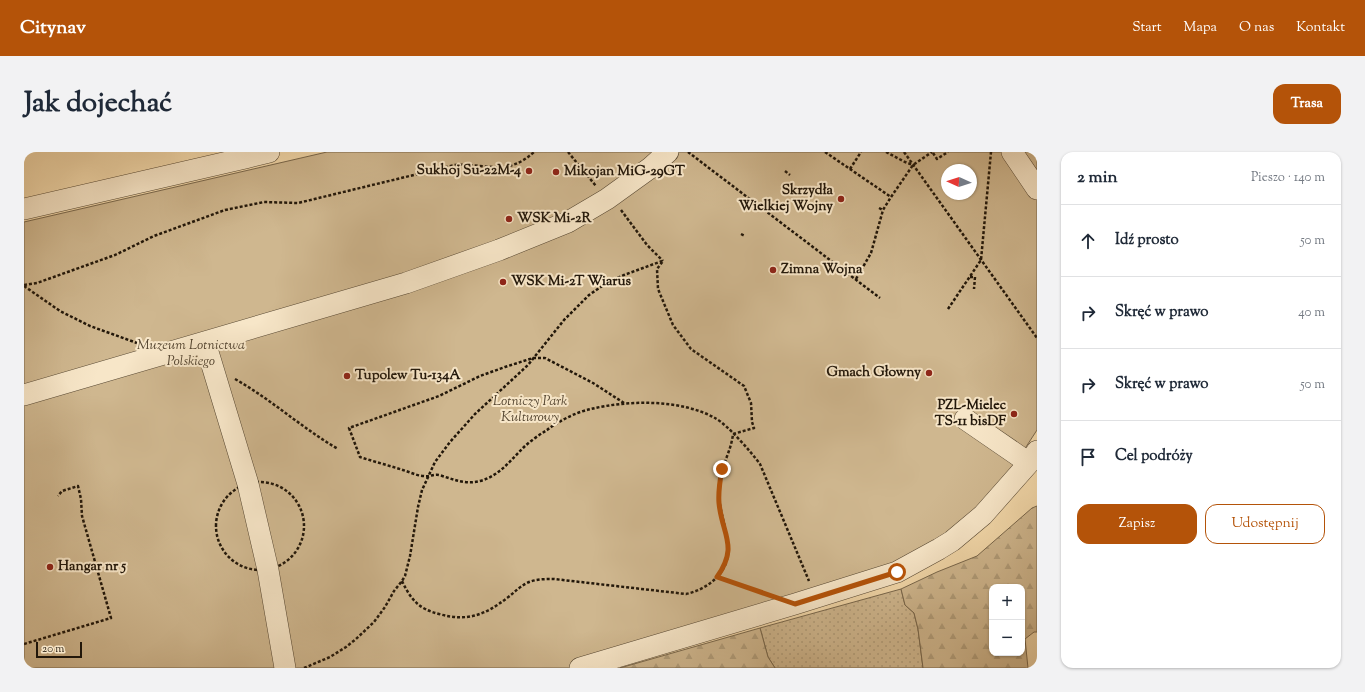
<!DOCTYPE html>
<html lang="pl">
<head>
<meta charset="utf-8">
<style>
  :root { --surface:#fff; --page:#f2f2f3; --text:#1f2937; --muted:#747a83; --line:#e0e1e3; --accent:#b45309 }
  body { margin:0; font-family:"Sorts Mill Goudy",serif; background:var(--page); color:var(--text) }
  .controls { position:absolute; right:12px; bottom:12px; display:grid; overflow:hidden; border-radius:8px; box-shadow:0 1px 3px #0004 }
  .controls button { width:36px; height:36px; display:grid; place-items:center; padding:0; border:0; border-bottom:1px solid var(--line); background:var(--surface); color:var(--text); font:20px sans-serif }
  .compass { position:absolute; left:917px; top:12px; width:36px; height:36px; border-radius:50%; background:var(--surface); box-shadow:0 1px 3px #0004; rotate:273deg }
  .scale { position:absolute; left:12px; bottom:10px; width:46px; box-sizing:border-box; padding-left:4px; border:2px solid #22170a; border-top:0; font-size:11px; line-height:14px; white-space:nowrap; color:#22170a; -webkit-text-stroke:3px #f7e6c8; paint-order:stroke }
  .stop { position:absolute; width:12px; height:12px; margin:-9px; border:3px solid #b45309; border-radius:50%; background:#fff }
  .stop.end { background:#b45309; border-color:#fff; box-shadow:0 1px 4px #0008 }
  .list { margin:0; padding:0; list-style:none }
  h2 { display:flex; justify-content:space-between; align-items:center; height:52px; margin:0; padding:0 16px; font-size:17px }
  h2 small { font-size:13px; font-weight:400; color:var(--muted) }
  .list li { display:grid; grid-template-columns:26px 1fr auto; gap:12px; align-items:center; box-sizing:border-box; height:72px; padding:0 16px; border-top:1px solid var(--line) }
  .list b { display:block; font-size:15px; white-space:nowrap }
  .list em { font-size:13px; font-style:normal; color:var(--muted) }
  .actions { display:flex; gap:8px; padding:12px 16px }
  .actions a { flex:1; padding:9px 0; border:1px solid var(--accent); border-radius:12px; text-align:center; font-size:14px; color:var(--accent) }
  .actions .main { background:var(--accent); color:#fff }
  .icon { flex:none; width:22px; height:22px; fill:none; stroke:currentColor; stroke-width:2; stroke-linecap:round; stroke-linejoin:round }
  .map { position:relative; flex:none; width:1013px; height:516px; overflow:hidden; border-radius:12px }
  header { display:flex; align-items:center; gap:24px; box-sizing:border-box; height:56px; padding:0 20px; background:var(--accent); color:#fff }
  header strong { font-size:19px }
  nav { display:flex; gap:22px; margin-inline-start:auto; font-size:14px }
  .intro { display:flex; align-items:center; justify-content:space-between; box-sizing:border-box; height:96px; padding:0 24px }
  h1 { margin:0; font-size:28px }
  .button { padding:10px 18px; border-radius:12px; background:var(--accent); color:#fff; font-size:14px; font-weight:700 }
  main { display:flex; gap:24px; padding:0 24px }
  aside { flex:1; background:var(--surface); border-radius:12px; box-shadow:0 1px 3px #0004 }
  .map>svg:first-child { display:block }
</style>
</head>
<body>
<header>
<strong>Citynav</strong>
<nav><a>Start</a><a>Mapa</a><a>O nas</a><a>Kontakt</a></nav>
</header>
<div class="intro"><h1>Jak dojechać</h1><a class="button">Trasa</a></div>
<main>
<div class="map">
<svg width="1013" height="516" viewBox="0 0 1013 516">
  <defs>
    <pattern id="grass-dots" width="8" height="8" patternUnits="userSpaceOnUse"><rect width="8" height="8" fill="#cfb78f"/><path d="M2 2h.1M6 6h.1" fill="none" stroke="#b19d7a" stroke-width="1.8" stroke-linecap="round"/></pattern>
    <pattern id="forest-firs" width="22" height="20" patternUnits="userSpaceOnUse"><rect width="22" height="20" fill="#cfb78f"/><path d="M5 1l3.5 6h-7zM16 11l3.5 6h-7z" fill="#b19d7a"/></pattern>
  </defs>
  <rect width="100%" height="100%" fill="#f2d8aa"/>
  <filter id="stains"><feTurbulence type="fractalNoise" baseFrequency=".005" numOctaves="4"/><feColorMatrix values="0 0 0 0 .2 0 0 0 0 .09 0 0 0 0 .02 0 0 0 .5 -.17"/></filter>
  <radialGradient id="worn" r=".72"><stop offset=".6" stop-color="#630" stop-opacity="0"/><stop offset="1" stop-color="#630" stop-opacity=".3"/></radialGradient>
  <path fill="url(#grass-dots)" stroke="#78674c" d="M877 437 881 453 890 461 894 477 899 516H751L744 505 736 476Z"/>
  <path fill="url(#forest-firs)" stroke="#78674c" fill-rule="evenodd" d="M1013 354V480H1010L1001 487 1004 516H899L894 477 890 461 881 453 877 437 913 420 953 404 1008 356ZM968 435H998V501H968Z
    M736 476 744 505 751 516H596Z"/>
  <path fill="#cfb78f" stroke="#78674c" fill-rule="evenodd" d="M303 0H1013V278L989 315 940 372 870 414 559 516H0V70ZM923 18H947V42H923Z"/>
  <g fill="none" stroke-linecap="round" stroke-linejoin="round">
    <defs>
      <path id="minor" d="M221 0V6L245 0
        M988 0 1013 37
        M0 57 221 6
        M181 190 224 332 244 418 261 516
        M0 243 382 131 475 98 544 70 583 47 626 16 644 0
        M941 267 1005 311
        M556 516 771 452 873 420 915 397 928 389 959 363 1005 311 1013 299"/>
    </defs>
    <use href="#minor" stroke="#564732" stroke-width="22"/>
    <path stroke="#22170a" stroke-width="2.5" stroke-dasharray="3 2" stroke-linecap="butt" d="M544 0 572 34
      M664 0 856 146
      M801 0 867 45
      M862 0 881 10 889 13
      M880 0 1013 186
      M909 1 913 7 924 0
      M826 17 837 0
      M761 19 766 23
      M855 56 859 58
      M597 58 623 93 639 109
      M717 82 721 84
      M946 125H951L950 137
      M832 127 847 101 859 58 867 45 889 13 908 0
      M0 133 13 131 91 103 130 84 201 58 240 50 274 51 431 13C462 11 483 25 510 0
      M0 134 36 159 66 174 113 191
      M924 157 957 108 967 0
      M211 227C248 248 278 276 314 297
      M600 251 569 231 521 206H509L481 215 456 224 415 244 325 276 336 305C351 310 367 314 382 319 388 321 394 324 400 324 405 325 410 322 415 323 429 327 441 333 456 329 475 324 486 309 499 296 506 289 515 283 523 278 535 269 552 260 567 257 604 248 657 247 691 266 704 273 727 300 736 312L785 429
      M192 374a44 44 0 1 1 88 0a44 44 0 1 1-88 0Z
      M693 425 742 442
      M378 429C387 448 395 457 415 462 443 470 461 463 483 446 490 441 495 435 503 431 511 427 521 427 530 427L662 442C685 437 707 419 704 393 702 373 694 356 695 336 695 317 707 301 709 282L730 276 728 270 727 251 720 234 667 197 649 173 634 137 633 117 639 109
      M0 492 87 466 58 364 57 347 54 334 38 339 34 344
      M280 516 306 505 322 495 332 487 350 470 361 455 370 439 378 429 381 424 386 404 394 355 398 338 411 310 426 290 451 262 504 213 540 168 565 143 581 132 600 123 638 109"/>
    <use href="#minor" stroke="#f7e6c8" stroke-width="21"/>
  </g>
  <g fill="none" stroke-linecap="round" stroke-linejoin="round">
    <path stroke="#b45309" stroke-width="5" d="M698 317C696 328 694 339 695 351 698 383 715 394 693 425L771 452 873 420"/>
  </g>
  <g fill="#8f2418" stroke="#f7e6c8" stroke-width="1.5">
    <circle cx="505" cy="19" r="4"/>
    <circle cx="532" cy="20" r="4"/>
    <circle cx="817" cy="47" r="4"/>
    <circle cx="485" cy="67" r="4"/>
    <circle cx="749" cy="118" r="4"/>
    <circle cx="479" cy="130" r="4"/>
    <circle cx="905" cy="221" r="4"/>
    <circle cx="323" cy="224" r="4"/>
    <circle cx="990" cy="262" r="4"/>
    <circle cx="26" cy="415" r="4"/>
  </g>
  <g text-anchor="middle" dominant-baseline="central" stroke-width="4" stroke-linejoin="round" paint-order="stroke">
    <g font-size="14" font-weight="bold" fill="#22170a" stroke="#f7e6c8" text-anchor="start">
      <text x="497" y="19" text-anchor="end">Sukhoj Su-22M-4</text>
      <text x="540" y="20">Mikojan MiG-29GT</text>
      <text x="809" y="39" text-anchor="end">Skrzydła<tspan x="809" dy="16">Wielkiej Wojny</tspan></text>
      <text x="493" y="67">WSK Mi-2R</text>
      <text x="757" y="118">Zimna Wojna</text>
      <text x="487" y="130">WSK Mi-2T Wiarus</text>
      <text x="897" y="221" text-anchor="end">Gmach Głowny</text>
      <text x="331" y="224">Tupolew Tu-134A</text>
      <text x="982" y="254" text-anchor="end">PZL-Mielec<tspan x="982" dy="16">TS-11 bisDF</tspan></text>
      <text x="34" y="415">Hangar nr 5</text>
    </g>
    <g font-size="14" font-style="italic" fill="#564732" stroke="#f7e6c8">
      <text x="167" y="194">Muzeum Lotnictwa<tspan x="167" dy="16">Polskiego</tspan></text>
      <text x="506" y="250">Lotniczy Park<tspan x="506" dy="16">Kulturowy</tspan></text>
    </g>
  </g>
  <rect width="100%" height="100%" filter="url(#stains)"/>
  <rect width="100%" height="100%" fill="url(#worn)"/>
</svg>
<div class="controls">
<button>+</button>
<button>−</button>
</div>
<svg class="compass" viewBox="-18 -18 36 36"><path d="M0-13l5 13h-10z" fill="#e53935"/><path d="M0 13l5-13h-10z" fill="#747a83"/></svg>
<div class="scale">20 m</div>
<div class="stop" style="left:873px;top:420px"></div>
<div class="stop end" style="left:698px;top:317px"></div>
</div>
<aside>
<h2>2 min<small>Pieszo · 140 m</small></h2>
<ul class="list">
<li><svg class="icon" aria-label="ahead" viewBox="0 0 24 24"><path d="M12 20V5M6 11l6-6 6 6"/></svg><div><b>Idź prosto</b></div><em>50 m</em></li>
<li><svg class="icon" aria-label="right" viewBox="0 0 24 24"><path d="M7 20v-9h11M14 6l5 5-5 5"/></svg><div><b>Skręć w prawo</b></div><em>40 m</em></li>
<li><svg class="icon" aria-label="right" viewBox="0 0 24 24"><path d="M7 20v-9h11M14 6l5 5-5 5"/></svg><div><b>Skręć w prawo</b></div><em>50 m</em></li>
<li><svg class="icon" aria-label="arrive" viewBox="0 0 24 24"><path d="M6 21V4h12l-3 4 3 4H6"/></svg><div><b>Cel podróży</b></div></li>
</ul>
<div class="actions"><a class="main">Zapisz</a><a>Udostępnij</a></div>
</aside>
</main>
</body>
</html>
